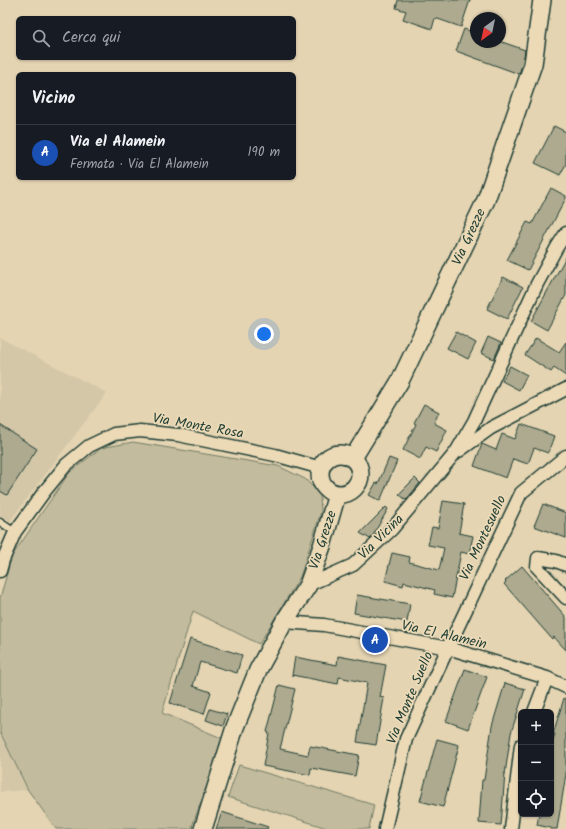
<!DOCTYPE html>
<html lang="it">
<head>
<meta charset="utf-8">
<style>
  :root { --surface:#171b24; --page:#242831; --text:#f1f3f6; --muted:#9ea1a6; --line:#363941; --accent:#1f6fb2 }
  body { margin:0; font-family:Kalam,sans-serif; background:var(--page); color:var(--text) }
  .controls { position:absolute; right:12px; bottom:12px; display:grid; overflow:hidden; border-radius:6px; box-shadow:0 1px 3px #0004 }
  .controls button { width:36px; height:36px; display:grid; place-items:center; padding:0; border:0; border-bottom:1px solid var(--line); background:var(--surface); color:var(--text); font:20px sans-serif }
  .compass { position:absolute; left:470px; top:12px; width:36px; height:36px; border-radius:50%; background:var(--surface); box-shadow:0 1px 3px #0004; rotate:213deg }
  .you { position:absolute; left:264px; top:334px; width:14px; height:14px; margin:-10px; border:3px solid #fff; border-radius:50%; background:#1a73e8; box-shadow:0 0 0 6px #1a73e833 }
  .badge { display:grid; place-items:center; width:26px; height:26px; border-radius:50%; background:var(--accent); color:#fff; font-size:13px; font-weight:700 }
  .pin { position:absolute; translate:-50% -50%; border:2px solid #fff; box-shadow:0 1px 4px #0006 }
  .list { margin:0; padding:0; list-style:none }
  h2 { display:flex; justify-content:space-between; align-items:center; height:52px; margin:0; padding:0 16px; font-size:17px }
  h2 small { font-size:13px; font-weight:400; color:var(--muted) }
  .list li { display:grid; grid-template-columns:26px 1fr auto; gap:12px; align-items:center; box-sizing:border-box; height:56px; padding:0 16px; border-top:1px solid var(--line) }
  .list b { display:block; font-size:15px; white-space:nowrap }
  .list p { margin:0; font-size:13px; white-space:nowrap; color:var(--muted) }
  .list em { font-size:13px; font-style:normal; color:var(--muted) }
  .icon { flex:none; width:22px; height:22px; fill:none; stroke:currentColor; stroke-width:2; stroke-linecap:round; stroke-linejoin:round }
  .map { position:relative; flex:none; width:566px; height:829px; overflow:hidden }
  .search { position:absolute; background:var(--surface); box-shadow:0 1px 3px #0004; left:16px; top:16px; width:280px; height:44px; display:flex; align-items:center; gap:10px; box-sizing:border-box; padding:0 14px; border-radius:6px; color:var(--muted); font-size:15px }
  .panel { position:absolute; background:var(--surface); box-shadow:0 1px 3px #0004; left:16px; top:72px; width:280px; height:108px; border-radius:6px }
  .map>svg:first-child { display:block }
</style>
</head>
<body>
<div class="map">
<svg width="566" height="829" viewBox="0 0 566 829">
  <rect width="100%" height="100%" fill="#e4d4b2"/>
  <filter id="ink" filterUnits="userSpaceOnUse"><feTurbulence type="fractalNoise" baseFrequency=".025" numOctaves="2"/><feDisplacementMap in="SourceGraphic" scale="8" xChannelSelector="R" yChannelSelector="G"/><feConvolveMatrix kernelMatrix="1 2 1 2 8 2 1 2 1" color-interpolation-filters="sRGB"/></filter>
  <g filter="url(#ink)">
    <path fill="#d4c7a8" d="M0 338 107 393 0 534Z
      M0 732 28 790 0 792Z"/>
    <path fill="#c3bb9d" stroke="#717c68" d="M133 442 278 466 305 479 320 494 321 512 300 577 259 644 193 611 162 713 224 739 191 829H56L28 790 0 732V598L12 556 69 473 101 448Z
      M239 765 374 805 369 829H330L228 797Z"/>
    <path fill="#adaa8f" stroke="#1f3d34" d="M398 0H470L461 27 435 18 432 29 403 19 406 11 396 8Z
      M464 29 476 33V42H502L525 50 523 62 519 74 456 51Z
      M554 126 566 132V164L560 175 535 163Z
      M551 188 566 196V198L528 270 507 260 527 222 532 224Z
      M566 257V295L547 330 531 321Z
      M503 277 523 287 507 319 487 309Z
      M456 332 476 343 468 359 447 348Z
      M488 337 501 343 494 359 481 353Z
      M536 338 559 352 566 342V376L554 368 551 372 525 355Z
      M510 366 527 375 519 390 502 381Z
      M424 404 439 412 434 423 447 430 436 452 426 447 420 459 403 450 416 424 414 423Z
      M521 424 554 436 548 453 534 448 528 464 513 459 506 478 474 466 482 444 496 450 502 434 515 439Z
      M0 425 37 449 7 495 0 491Z
      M389 458 397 461 380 501 369 495 376 483 378 484Z
      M415 478 420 483 406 500 399 494Z
      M443 501 464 504 459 533 473 536 469 554 461 552 452 598 434 594 435 590 404 582 403 586 385 581 392 553 410 557 409 562 439 570 444 548 428 545 432 527 438 528Z
      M543 504 566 513V538L534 526Z
      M386 507 388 509 372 537 370 539 360 533Z
      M522 566 566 617V650L554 637 552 639 504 584 506 582 505 581Z
      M357 595 410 604 407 622 354 613Z
      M190 639 242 655 237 673 200 662 193 686 211 692 204 714 170 703Z
      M338 656 386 665 380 697 384 698 376 745 357 742 367 683 339 677 338 684 292 675 295 657 337 665Z
      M465 669 487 677 468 729 446 721Z
      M505 683 525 689 511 733 505 774V773L501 825 479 823 482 780H484L492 726Z
      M279 685 295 689 280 749 308 755 310 746 359 755 355 776 311 768 310 775 263 766 269 733 267 732Z
      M564 698 566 699V774L557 829H551V828L537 825 539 814H551V746L555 734H553Z
      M210 709 227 714 223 726 206 720Z
      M437 739 459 745 443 807 420 801Z
      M222 812 268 827 267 829H216Z"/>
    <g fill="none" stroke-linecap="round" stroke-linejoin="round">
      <defs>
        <path id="lane" d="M0 522 15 532"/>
        <path id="street" d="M459 451 491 428 566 389
          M566 565 556 561 538 558 537 567 566 598
          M0 571 3 560 15 532 44 492 66 465 89 446 114 434 140 431 178 435 275 455 321 468
          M308 585 353 565 392 529 456 452 474 421 537 284 557 247 566 233
          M284 622 324 625 448 648 547 678 566 687
          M534 712 547 678
          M385 829 406 739 448 648 521 493 566 456
          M511 829 521 745"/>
        <path id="secondary" d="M320 474a20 20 0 1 1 40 0a20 20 0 1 1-40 0Z
          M353 458 400 381 486 200 533 64 542 0
          M203 829 235 727 258 670 284 622 308 585 322 546 337 494"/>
      </defs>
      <use href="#lane" stroke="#1f3d34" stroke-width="9"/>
      <use href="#street" stroke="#1f3d34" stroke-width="15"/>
      <use href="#secondary" stroke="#1f3d34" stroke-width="20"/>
      <use href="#lane" stroke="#ecdab7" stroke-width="6"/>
      <use href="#street" stroke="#ecdab7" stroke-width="12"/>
      <use href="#secondary" stroke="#ecdab7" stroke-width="17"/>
    </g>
  </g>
  <g text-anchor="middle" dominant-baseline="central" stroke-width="3.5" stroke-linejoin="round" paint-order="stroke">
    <g font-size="14" fill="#1f3d34" stroke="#ecdab7">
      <text transform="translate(469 237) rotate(-65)">Via Grezze</text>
      <text transform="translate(198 426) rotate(10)">Via Monte Rosa</text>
      <text transform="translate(381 537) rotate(-45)">Via Vicina</text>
      <text transform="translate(483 538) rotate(-65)">Via Montesuello</text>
      <text transform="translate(323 540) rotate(-72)">Via Grezze</text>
      <text transform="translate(444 635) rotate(13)">Via El Alamein</text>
      <text transform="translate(410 698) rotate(-67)">Via Monte Suello</text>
    </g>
  </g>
</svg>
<div class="controls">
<button>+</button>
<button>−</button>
<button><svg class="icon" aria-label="locate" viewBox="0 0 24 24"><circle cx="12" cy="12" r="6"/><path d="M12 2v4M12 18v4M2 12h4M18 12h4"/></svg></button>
</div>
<svg class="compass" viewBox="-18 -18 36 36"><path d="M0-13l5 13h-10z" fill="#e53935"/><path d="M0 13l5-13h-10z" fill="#9ea1a6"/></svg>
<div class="you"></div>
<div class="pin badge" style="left:375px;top:640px;background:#1a4fb4">A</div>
<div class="search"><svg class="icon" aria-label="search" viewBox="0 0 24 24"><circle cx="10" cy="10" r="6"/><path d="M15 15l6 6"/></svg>Cerca qui</div>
<section class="panel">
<h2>Vicino<small></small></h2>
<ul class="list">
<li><span class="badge" style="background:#1a4fb4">A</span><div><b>Via el Alamein</b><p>Fermata · Via El Alamein</p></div><em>190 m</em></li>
</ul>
</section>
</div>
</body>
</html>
